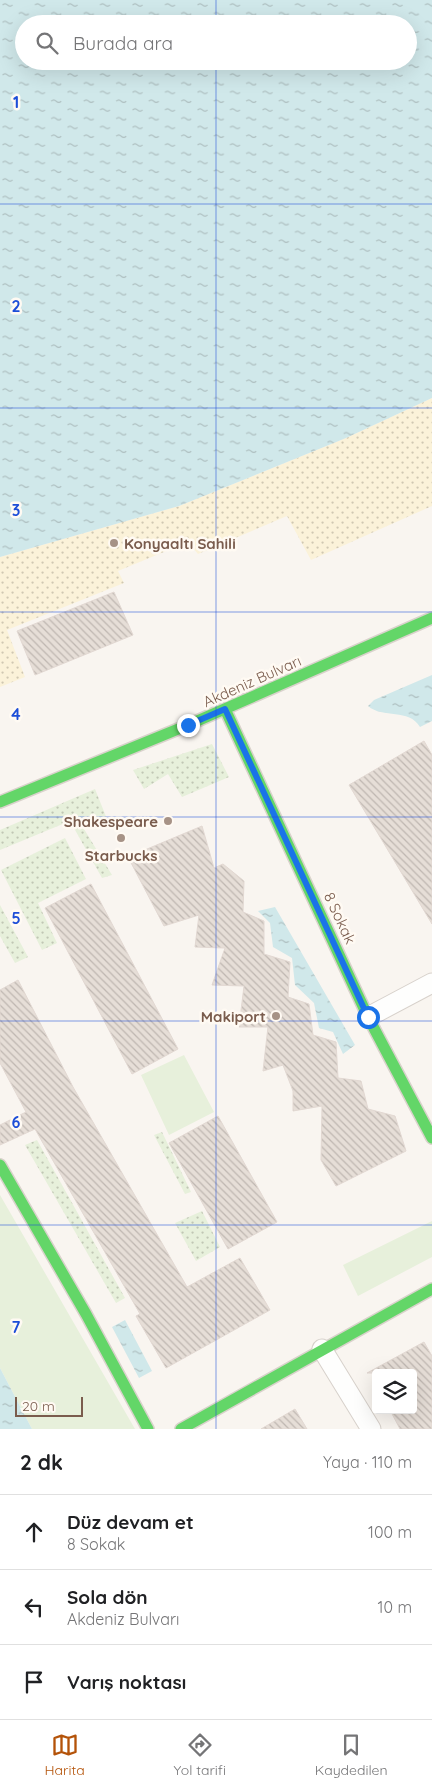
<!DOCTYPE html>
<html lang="tr">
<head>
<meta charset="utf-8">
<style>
  :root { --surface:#fff; --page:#f6f6f6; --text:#202124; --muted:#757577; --line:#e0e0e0; --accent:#b45309 }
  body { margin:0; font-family:Quicksand,sans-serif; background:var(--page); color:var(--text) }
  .controls { position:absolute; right:15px; bottom:15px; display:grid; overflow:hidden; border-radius:5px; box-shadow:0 5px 20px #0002 }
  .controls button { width:45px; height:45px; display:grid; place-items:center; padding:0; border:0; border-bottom:1px solid var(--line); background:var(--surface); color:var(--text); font:25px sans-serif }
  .scale { position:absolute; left:15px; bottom:12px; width:68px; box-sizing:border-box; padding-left:5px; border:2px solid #7a5c4d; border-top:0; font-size:14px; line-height:18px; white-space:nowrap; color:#7a5c4d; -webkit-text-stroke:4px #fffaf3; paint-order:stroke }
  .stop { position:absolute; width:15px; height:15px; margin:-11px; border:4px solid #1a73e8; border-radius:50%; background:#fff }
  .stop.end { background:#1a73e8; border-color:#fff; box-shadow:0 1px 5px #0008 }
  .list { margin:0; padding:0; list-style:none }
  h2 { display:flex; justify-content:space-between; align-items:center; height:65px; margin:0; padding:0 20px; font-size:21px }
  h2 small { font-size:16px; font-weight:400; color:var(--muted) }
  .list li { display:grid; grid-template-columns:32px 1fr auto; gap:15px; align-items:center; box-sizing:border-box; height:75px; padding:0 20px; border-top:1px solid var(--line) }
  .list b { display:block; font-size:19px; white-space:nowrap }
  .list p { margin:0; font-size:16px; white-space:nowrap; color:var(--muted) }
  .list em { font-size:16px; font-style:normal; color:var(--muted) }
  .icon { flex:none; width:28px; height:28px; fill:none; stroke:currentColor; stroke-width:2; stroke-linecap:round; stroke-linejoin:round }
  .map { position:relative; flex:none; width:432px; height:1429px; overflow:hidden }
  .search { position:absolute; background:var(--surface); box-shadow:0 5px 20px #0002; left:15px; right:15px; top:15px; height:55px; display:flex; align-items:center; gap:12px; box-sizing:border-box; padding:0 18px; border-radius:28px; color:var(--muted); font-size:19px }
  .sheet { height:290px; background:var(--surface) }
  nav { display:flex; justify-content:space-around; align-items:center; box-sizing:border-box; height:70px; border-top:1px solid var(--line); background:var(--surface); font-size:14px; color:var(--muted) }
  nav a { display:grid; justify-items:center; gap:2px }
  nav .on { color:var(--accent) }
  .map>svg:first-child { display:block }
</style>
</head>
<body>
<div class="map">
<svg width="432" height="1429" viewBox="0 0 432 1429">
  <defs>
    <pattern id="grass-dots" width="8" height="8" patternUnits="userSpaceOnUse" patternTransform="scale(1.25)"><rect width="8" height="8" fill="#e7f0db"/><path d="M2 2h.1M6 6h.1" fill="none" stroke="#c0c6b4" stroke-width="1.8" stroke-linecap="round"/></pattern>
    <pattern id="sand-dots" width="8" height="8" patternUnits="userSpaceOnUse" patternTransform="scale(1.25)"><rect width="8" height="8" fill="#fbf2d9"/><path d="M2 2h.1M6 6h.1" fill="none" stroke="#d0c7b2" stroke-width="1.8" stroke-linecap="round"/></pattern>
    <pattern id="water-ripples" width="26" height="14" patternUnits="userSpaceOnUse" patternTransform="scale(1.25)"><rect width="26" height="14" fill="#d0e8ea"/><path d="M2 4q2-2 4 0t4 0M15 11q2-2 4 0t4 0" fill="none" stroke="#aebfc0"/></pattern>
    <pattern id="building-back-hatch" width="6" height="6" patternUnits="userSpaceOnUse" patternTransform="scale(1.25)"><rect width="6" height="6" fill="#e6ded7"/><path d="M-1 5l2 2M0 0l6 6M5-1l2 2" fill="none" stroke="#bfb7b1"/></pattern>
  </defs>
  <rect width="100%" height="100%" fill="#f9f5f0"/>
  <path fill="url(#grass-dots)" d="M212 744 229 777 182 797 168 774 144 789 133 770Z
    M95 789 107 819 84 829 112 875 102 878 70 821 0 850V830Z
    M65 838 86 879 38 903 57 943 42 950 1 870Z
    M0 905 28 957 15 963 0 936Z
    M162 1132 191 1192 185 1194 154 1135Z
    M37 1140 125 1298 116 1303 25 1145Z
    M202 1211 220 1247 196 1261 175 1223Z"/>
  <path fill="url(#sand-dots)" d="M432 398V506L311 560 287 516 198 554 188 542 118 571 124 583 7 630 25 677 0 687V557L179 506 346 438Z"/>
  <path fill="#e7f0db" d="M184 1055 214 1112 169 1135 141 1075Z
    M0 1195 135 1429H32L0 1368Z
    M432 1221V1257L358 1296 343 1265Z"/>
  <path fill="url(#water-ripples)" fill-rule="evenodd" d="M0 0H432V398L346 438 179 506 0 557ZM24 24H408V61H24Z
    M432 675V721L420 727C409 708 383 719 368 706L374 700Z
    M275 907 355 1045 343 1054 333 1032 319 1028 314 1003 295 985 292 958 273 947 270 923 258 911Z
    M125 1320 152 1371 139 1378 112 1327Z
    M0 1368 32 1429H0Z"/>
  <path fill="url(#building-back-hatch)" stroke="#e2d8d2" d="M114 592 133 635 35 675 17 631Z
    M424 741 432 755V924L349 785Z
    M202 826 214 868 223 864 244 881 243 912 264 921V954L290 962 288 997 309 1004 313 1035 336 1042 338 1078 361 1081 368 1109 395 1116 406 1151 336 1186 321 1160 322 1106 293 1111V1091L283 1065 263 1071 268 1027H239L244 986 212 985 225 948 195 947 199 915 164 926 128 857Z
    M91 884 178 1049 132 1074 45 908Z
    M18 980 73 1087 187 1287 240 1258 270 1310 166 1368 136 1316 140 1314 35 1129 0 1145V1125L26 1112 0 1063V990Z
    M218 1116 277 1222 228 1249 169 1143Z
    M424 1342 432 1356V1429H400L390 1410H413V1373H367Z
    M295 1409 307 1429H261Z"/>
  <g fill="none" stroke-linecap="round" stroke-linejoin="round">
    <defs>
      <path id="street" d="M368 1017 432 983
        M322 1349 371 1429"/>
      <path id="fast" d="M225 709 368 1017 432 1138
        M0 802 188 725 432 618
        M0 1165 86 1314 148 1429
        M181 1429 432 1289"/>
    </defs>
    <use href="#street" stroke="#d7d1cb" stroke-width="21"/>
    <use href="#fast" stroke="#d9d2cb" stroke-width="14"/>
    <use href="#street" stroke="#fefefd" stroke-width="19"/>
    <use href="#fast" stroke="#63d668" stroke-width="11"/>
  </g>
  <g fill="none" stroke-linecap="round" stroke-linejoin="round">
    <path stroke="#1a73e8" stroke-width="6" d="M188 725 225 709 368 1017"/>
  </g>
  <path fill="none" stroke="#1d4ed8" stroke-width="1" stroke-opacity="0.55" d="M216 0V24M216 61V1429M0 204H432M0 408H432M0 612H432M0 817H432M0 1021H432M0 1225H432"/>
  <g fill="#a69286" stroke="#fffaf3" stroke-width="2">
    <circle cx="114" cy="543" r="5"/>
    <circle cx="168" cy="821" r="5"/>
    <circle cx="121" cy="838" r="5"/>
    <circle cx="276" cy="1016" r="5"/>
  </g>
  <g text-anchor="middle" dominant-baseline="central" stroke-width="5" stroke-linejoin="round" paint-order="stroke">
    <g font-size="15" font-weight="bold" fill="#7a5c4d" stroke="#fffaf3" text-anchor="end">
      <text x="124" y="543" text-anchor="start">Konyaaltı Sahili</text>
      <text x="158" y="821">Shakespeare</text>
      <text x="121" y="855" text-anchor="middle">Starbucks</text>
      <text x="266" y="1016">Makiport</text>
    </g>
    <g font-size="15" fill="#7a5c4d" stroke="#fffaf3">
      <text transform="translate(252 681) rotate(-24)">Akdeniz Bulvarı</text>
      <text transform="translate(340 918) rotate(65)">8 Sokak</text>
    </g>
  </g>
  <g font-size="16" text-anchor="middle" font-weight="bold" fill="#1d4ed8" stroke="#fffaf3" stroke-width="5" stroke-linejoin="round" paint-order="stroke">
    <text x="16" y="108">1</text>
    <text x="16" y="312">2</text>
    <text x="16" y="516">3</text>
    <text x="16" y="720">4</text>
    <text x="16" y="924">5</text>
    <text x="16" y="1128">6</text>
    <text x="16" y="1333">7</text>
  </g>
</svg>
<div class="controls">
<button><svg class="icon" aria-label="layers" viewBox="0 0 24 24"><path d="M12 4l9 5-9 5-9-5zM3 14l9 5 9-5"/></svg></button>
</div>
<div class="scale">20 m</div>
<div class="stop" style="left:368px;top:1017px"></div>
<div class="stop end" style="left:188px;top:725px"></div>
<div class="search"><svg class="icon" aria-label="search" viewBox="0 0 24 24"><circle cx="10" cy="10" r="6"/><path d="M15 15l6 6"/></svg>Burada ara</div>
</div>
<section class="sheet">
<h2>2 dk<small>Yaya · 110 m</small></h2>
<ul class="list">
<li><svg class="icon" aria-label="ahead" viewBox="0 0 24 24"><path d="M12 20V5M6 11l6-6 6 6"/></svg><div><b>Düz devam et</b><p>8 Sokak</p></div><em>100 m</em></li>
<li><svg class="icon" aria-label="left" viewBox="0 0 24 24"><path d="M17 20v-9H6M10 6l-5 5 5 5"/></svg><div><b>Sola dön</b><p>Akdeniz Bulvarı</p></div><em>10 m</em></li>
<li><svg class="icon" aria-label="arrive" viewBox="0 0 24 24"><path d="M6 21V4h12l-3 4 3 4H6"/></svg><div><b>Varış noktası</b></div></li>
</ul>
</section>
<nav>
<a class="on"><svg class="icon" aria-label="map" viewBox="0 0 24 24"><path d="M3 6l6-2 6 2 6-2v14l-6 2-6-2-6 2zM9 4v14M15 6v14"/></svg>Harita</a>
<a><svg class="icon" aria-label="directions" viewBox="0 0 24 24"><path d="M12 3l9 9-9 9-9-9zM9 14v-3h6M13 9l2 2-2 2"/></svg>Yol tarifi</a>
<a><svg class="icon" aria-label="saved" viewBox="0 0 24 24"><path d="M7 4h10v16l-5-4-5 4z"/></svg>Kaydedilen</a>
</nav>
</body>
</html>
